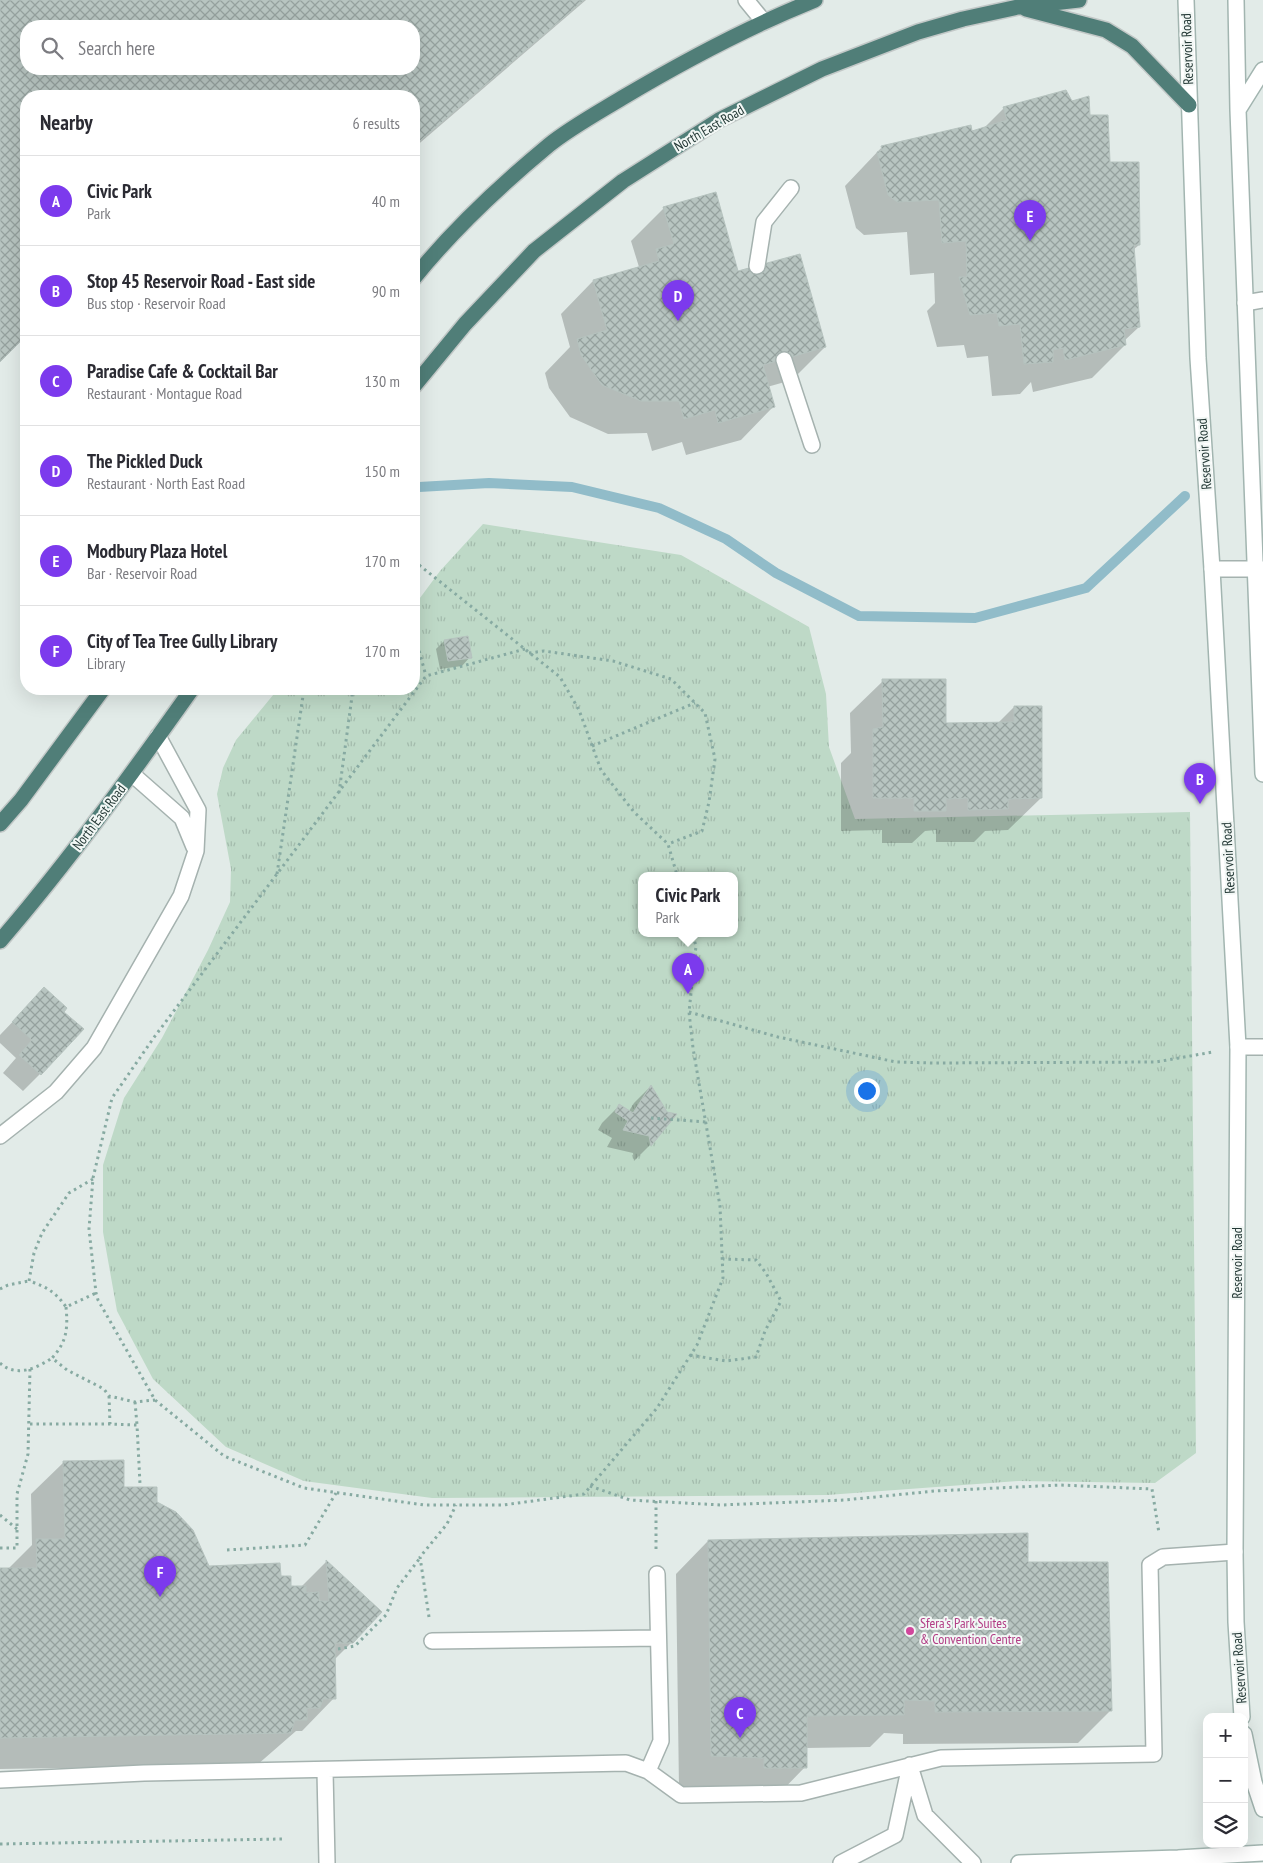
<!DOCTYPE html>
<html lang="en">
<head>
<meta charset="utf-8">
<style>
  :root { --surface:#fff; --page:#f2f2f3; --text:#2b2b33; --muted:#7c7c81; --line:#e1e1e2; --accent:#7c3aed }
  body { margin:0; font-family:"PT Sans Narrow",sans-serif; background:var(--page); color:var(--text) }
  .controls { position:absolute; right:15px; bottom:15px; display:grid; overflow:hidden; border-radius:10px; box-shadow:0 5px 20px #0002 }
  .controls button { width:45px; height:45px; display:grid; place-items:center; padding:0; border:0; border-bottom:1px solid var(--line); background:var(--surface); color:var(--text); font:25px sans-serif }
  .you { position:absolute; left:866px; top:1090px; width:18px; height:18px; margin:-12px; border:4px solid #fff; border-radius:50%; background:#1a73e8; box-shadow:0 0 0 8px #1a73e833 }
  .badge { display:grid; place-items:center; width:32px; height:32px; border-radius:50%; background:var(--accent); color:#fff; font-size:16px; font-weight:700 }
  .pin { position:absolute; translate:-50% -41px; filter:drop-shadow(0 1px 2px #0008) }
  .pin::after { content:''; position:absolute; top:26px; width:18px; height:15px; background:inherit; clip-path:polygon(0 0,100% 0,50% 100%) }
  .popup { position:absolute; left:638px; top:872px; width:100px; height:65px; box-sizing:border-box; display:grid; place-content:center; border-radius:10px; background:var(--surface); filter:drop-shadow(0 1px 4px #0005); font-size:16px; white-space:nowrap; color:var(--muted) }
  .popup b { font-size:19px; color:var(--text) }
  .popup::after { content:''; position:absolute; left:50%; top:100%; margin-left:-10px; border:10px solid transparent; border-top-color:var(--surface) }
  .list { margin:0; padding:0; list-style:none }
  h2 { display:flex; justify-content:space-between; align-items:center; height:65px; margin:0; padding:0 20px; font-size:21px }
  h2 small { font-size:16px; font-weight:400; color:var(--muted) }
  .list li { display:grid; grid-template-columns:32px 1fr auto; gap:15px; align-items:center; box-sizing:border-box; height:90px; padding:0 20px; border-top:1px solid var(--line) }
  .list b { display:block; font-size:19px; white-space:nowrap }
  .list p { margin:0; font-size:16px; white-space:nowrap; color:var(--muted) }
  .list em { font-size:16px; font-style:normal; color:var(--muted) }
  .icon { flex:none; width:28px; height:28px; fill:none; stroke:currentColor; stroke-width:2; stroke-linecap:round; stroke-linejoin:round }
  .map { position:relative; flex:none; width:1263px; height:1863px; overflow:hidden }
  .search { position:absolute; background:var(--surface); box-shadow:0 5px 20px #0002; left:20px; top:20px; width:400px; height:55px; display:flex; align-items:center; gap:12px; box-sizing:border-box; padding:0 18px; border-radius:20px; color:var(--muted); font-size:19px }
  .panel { position:absolute; background:var(--surface); box-shadow:0 5px 20px #0002; left:20px; top:90px; width:400px; height:605px; border-radius:20px }
  .map>svg:first-child { display:block }
</style>
</head>
<body>
<div class="map">
<svg width="1263" height="1863" viewBox="0 0 1263 1863">
  <defs>
    <pattern id="park-tufts" width="24" height="20" patternUnits="userSpaceOnUse" patternTransform="scale(1.25)"><rect width="24" height="20" fill="#bed9c7"/><path d="M3 7l-1-3M5 7V3M7 7l1-3M15 17l-1-3M17 17v-4M19 17l1-3" fill="none" stroke="#a3bbac"/></pattern>
    <pattern id="building-cross-hatch" width="8" height="8" patternUnits="userSpaceOnUse" patternTransform="scale(1.25)"><rect width="8" height="8" fill="#b8c5c1"/><path d="M0 0l8 8M0 8l8-8" fill="none" stroke="#95a19e"/></pattern>
  </defs>
  <rect width="100%" height="100%" fill="#e2ebe8"/>
  <path fill="url(#park-tufts)" fill-rule="evenodd" d="M483 524 681 555 809 627 826 694 829 747 855 819 1190 812 1196 1453 1155 1483 1018 1481 827 1495 432 1498 304 1481 226 1447 153 1379 117 1311 103 1232V1165L124 1098 162 1038 208 950 230 902 231 869 217 794 223 768 236 740 278 689H414V606L440 571ZM642 875H734V933H642Z"/>
  <path fill="#0003" fill-rule="evenodd" d="M0 0H586L414 148V96H26V334L0 360ZM26 26H414V69H26Z
    M1071 103 1089 116 1109 163 1139 245 1133 250 1139 327 1124 341 1125 345 1092 378 1033 392 1031 382 1020 394 992 396 988 356 967 358 964 345 937 347 927 311 935 303 934 273 910 275 907 232 864 235 856 228 845 186 882 147 971 132 984 128 1004 108Z
    M664 208 825 347 792 380 767 387 773 407 741 440 686 455 682 442 652 451 647 433 608 434 570 417 549 388 545 373 570 347 561 314 593 281 639 267 631 241Z
    M444 641 470 657 462 666 440 669 436 649Z
    M883 681 945 724 998 723 1014 707 1041 798 1008 830 985 831 974 842H936V830L925 831 912 843H882V830L841 831V763L851 753 850 713Z
    M44 989 62 1012 40 1074 23 1091 3 1073 16 1058 0 1043V1035Z
    M650 1087 666 1113 675 1115 650 1145 634 1161 633 1153 607 1147 612 1138 598 1130 602 1123 619 1106 629 1111 634 1103Z
    M64 1462 156 1502 208 1568 279 1578 290 1587H301L326 1562 352 1642 334 1660V1698L302 1731H296L257 1765 0 1769V1569H8L32 1545 31 1494Z
    M708 1541 1027 1563 1111 1710 1078 1743 903 1744V1734L884 1733 870 1747 806 1748 805 1767 773 1800 679 1788 676 1574Z"/>
  <g fill="none" stroke-linecap="round" stroke-linejoin="round">
    <path stroke="#91bcc9" stroke-width="10" d="M419 487 489 483 572 487 659 508 726 539 776 573 859 616 975 618 1086 588 1185 496"/>
  </g>
  <path fill="url(#building-cross-hatch)" stroke="#b6c3bf" fill-rule="evenodd" d="M0 0H584L414 146V96H26V336L0 362ZM26 26H414V69H26Z
    M1066 90 1072 101 1089 96 1090 115H1108L1110 162H1139L1140 245H1134L1140 327 1124 329 1126 345 1065 360 1063 348 1053 350V362L1024 364 1020 324 999 326 997 313 970 315 959 277H967L966 241 942 243 939 200 897 202 888 195 877 152 882 150 881 146 971 125 972 131 1007 120 1003 107Z
    M716 192 738 271 800 254 826 347 763 365 775 407 718 423 715 410 684 419 679 401H641L602 385 581 355 577 339 607 330 593 280 659 261 656 249 674 244 663 207Z
    M468 636 472 658 448 661 444 640Z
    M882 679H946V723L1014 722V706H1042V798L1008 799V809L968 810V798L946 799V811H914V798H873V729L883 727Z
    M44 987 67 1008 64 1012 84 1029 41 1075 19 1055 32 1040 12 1022Z
    M651 1085 667 1112 677 1114 651 1146 649 1136 623 1130 628 1121 615 1112 619 1104 633 1113Z
    M124 1460V1487H157V1502L176 1512 193 1530 209 1566 280 1563 281 1576H291V1586H306V1593L319 1592V1601H329L326 1560 382 1612 353 1643H335L336 1699H323L320 1708H307V1720H295L291 1733 0 1738V1568H37L36 1539H65L63 1461Z
    M1028 1533V1562H1108L1112 1711 935 1712V1701L904 1700V1715L807 1716V1768H764V1758L711 1756 708 1540Z"/>
  <g fill="none" stroke-linecap="round" stroke-linejoin="round">
    <defs>
      <path id="service" d="M746 0 764 22
        M757 266 764 222 791 188
        M1245 303 1263 300
        M784 360 812 445
        M132 774 182 818 194 847
        M0 1136 56 1092 94 1048 181 896 196 851 198 810 158 736
        M432 1641 658 1638
        M910 1766 925 1815 973 1863
        M325 1771 327 1863
        M648 1771 661 1741 657 1574
        M0 1780 144 1773 626 1763 648 1771 681 1795 801 1793 941 1758 1154 1754 1150 1565 1163 1557 1235 1552
        M841 1863 895 1835 910 1765"/>
      <path id="minor" d="M1212 569H1263
        M1238 1047H1263"/>
      <path id="secondary" d="M1186 0 1198 358 1212 569 1238 1047 1235 1552 1236 1622 1242 1717
        M1236 0 1238 110 1263 774
        M1238 110 1263 70
        M1244 1734 1254 1782 1263 1809
        M1019 1863 1178 1858 1263 1853"/>
      <path id="trunk" d="M1026 9 1106 30 1132 46 1189 105
        M414 278C452 231 502 184 549 145 570 128 599 112 622 98 684 61 748 27 815 0
        M414 386 465 324 534 251 623 181 719 120 822 69 918 32 963 19 1018 7 1079 0
        M0 824 21 800 103 689
        M0 941C69 861 131 775 192 689"/>
    </defs>
    <use href="#service" stroke="#a5b2af" stroke-width="18"/>
    <use href="#minor" stroke="#a5b2af" stroke-width="18"/>
    <use href="#secondary" stroke="#a2b5b0" stroke-width="18"/>
    <use href="#trunk" stroke="#c2c8c7" stroke-width="18"/>
    <path stroke="#87aaa2" stroke-width="3" stroke-dasharray="2.5 4" stroke-linecap="butt" d="M414 561 560 677 579 710 601 770 634 812 668 844 677 875
      M414 632 426 676
      M525 649 426 676 155 1036 112 1098 93 1178 89 1229 96 1293 98 1300 155 1400 224 1456 304 1488 424 1505H503L584 1494 657 1408 697 1345 723 1278 720 1206 693 1048 689 1012 696 946 692 933
      M529 653 544 651 613 661 671 679 705 713 715 759 709 802 702 831 668 844
      M592 746 695 703
      M339 793 353 689
      M277 874 304 689
      M689 1012 778 1037 896 1062 933 1063 1156 1062 1213 1052
      M651 1118 706 1122
      M93 1179 69 1193 42 1233 34 1253 29 1281C45 1286 56 1292 66 1307L96 1293
      M0 1289 8 1285 29 1281
      M66 1307C68 1328 67 1342 52 1358L67 1370 104 1389 109 1396 135 1402 155 1400
      M690 1355 726 1361 756 1357 765 1331 781 1301 766 1273 756 1260 723 1259
      M0 1363C16 1378 37 1368 52 1358
      M109 1396 110 1424 137 1425 140 1484
      M135 1402 137 1425
      M30 1424H110
      M590 1486 630 1500 721 1505 845 1500 935 1491 1060 1485 1152 1489 1159 1533
      M656 1501V1551
      M0 1515 17 1529
      M0 1548H17V1494L28 1454 30 1369
      M227 1550 305 1545 336 1493
      M429 1617 420 1557 447 1524 456 1505
      M338 1649 355 1646 386 1615 397 1588 420 1558
      M0 1844 282 1839"/>
    <use href="#service" stroke="#fff" stroke-width="15"/>
    <use href="#minor" stroke="#fff" stroke-width="15"/>
    <use href="#secondary" stroke="#fff" stroke-width="15"/>
    <use href="#trunk" stroke="#507e78" stroke-width="15"/>
  </g>
  <circle fill="#d1479c" stroke="#f2f7f5" stroke-width="2" cx="910" cy="1631" r="5"/>
  <g text-anchor="middle" dominant-baseline="central" stroke-width="4" stroke-linejoin="round" paint-order="stroke">
    <g font-size="14" fill="#243936" stroke="#f2f7f5">
      <text transform="translate(1187 49) rotate(-92)">Reservoir Road</text>
      <text transform="translate(709 128) rotate(-30)">North East Road</text>
      <text transform="translate(1204 454) rotate(-94)">Reservoir Road</text>
      <text transform="translate(99 817) rotate(-53)">North East Road</text>
      <text transform="translate(1228 858) rotate(-93)">Reservoir Road</text>
      <text transform="translate(1237 1263) rotate(-90)">Reservoir Road</text>
      <text transform="translate(1239 1668) rotate(-94)">Reservoir Road</text>
    </g>
    <g font-size="14" fill="#b23c85" stroke="#f2f7f5" text-anchor="start">
      <text x="920" y="1623">Sfera's Park Suites<tspan x="920" dy="16">&amp; Convention Centre</tspan></text>
    </g>
  </g>
</svg>
<div class="controls">
<button>+</button>
<button>−</button>
<button><svg class="icon" aria-label="layers" viewBox="0 0 24 24"><path d="M12 4l9 5-9 5-9-5zM3 14l9 5 9-5"/></svg></button>
</div>
<div class="you"></div>
<div class="pin badge" style="left:688px;top:994px">A</div>
<div class="popup"><b>Civic Park</b>Park</div>
<div class="pin badge" style="left:1200px;top:804px">B</div>
<div class="pin badge" style="left:740px;top:1738px">C</div>
<div class="pin badge" style="left:678px;top:321px">D</div>
<div class="pin badge" style="left:1030px;top:241px">E</div>
<div class="pin badge" style="left:160px;top:1597px">F</div>
<div class="search"><svg class="icon" aria-label="search" viewBox="0 0 24 24"><circle cx="10" cy="10" r="6"/><path d="M15 15l6 6"/></svg>Search here</div>
<section class="panel">
<h2>Nearby<small>6 results</small></h2>
<ul class="list">
<li><span class="badge">A</span><div><b>Civic Park</b><p>Park</p></div><em>40 m</em></li>
<li><span class="badge">B</span><div><b>Stop 45 Reservoir Road - East side</b><p>Bus stop · Reservoir Road</p></div><em>90 m</em></li>
<li><span class="badge">C</span><div><b>Paradise Cafe &amp; Cocktail Bar</b><p>Restaurant · Montague Road</p></div><em>130 m</em></li>
<li><span class="badge">D</span><div><b>The Pickled Duck</b><p>Restaurant · North East Road</p></div><em>150 m</em></li>
<li><span class="badge">E</span><div><b>Modbury Plaza Hotel</b><p>Bar · Reservoir Road</p></div><em>170 m</em></li>
<li><span class="badge">F</span><div><b>City of Tea Tree Gully Library</b><p>Library</p></div><em>170 m</em></li>
</ul>
</section>
</div>
</body>
</html>
